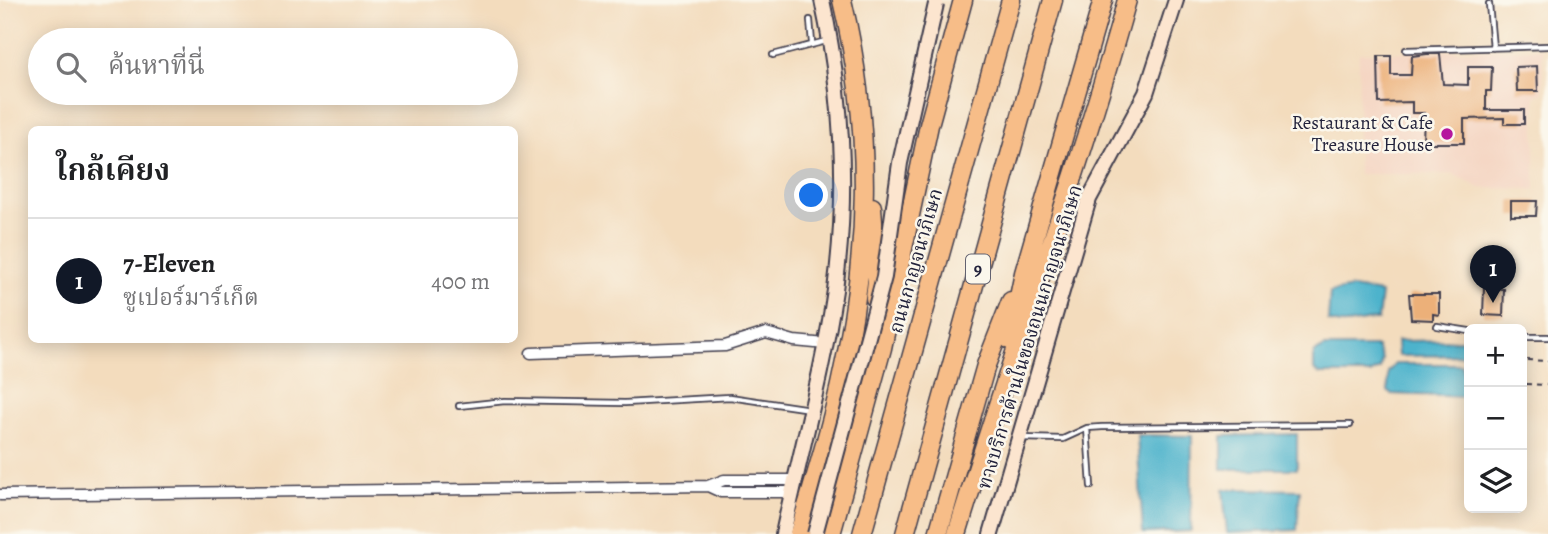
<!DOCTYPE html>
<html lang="th">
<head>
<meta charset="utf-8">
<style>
  :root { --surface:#fff; --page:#f2f2f2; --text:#202124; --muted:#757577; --line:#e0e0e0; --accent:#111827 }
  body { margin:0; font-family:Alegreya,"Noto Serif Thai",serif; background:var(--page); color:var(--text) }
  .controls { position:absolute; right:21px; bottom:21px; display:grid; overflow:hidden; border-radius:10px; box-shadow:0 4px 18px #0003 }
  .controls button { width:63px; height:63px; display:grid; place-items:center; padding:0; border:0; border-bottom:2px solid var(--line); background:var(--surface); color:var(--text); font:35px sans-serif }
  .you { position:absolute; left:812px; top:196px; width:24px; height:24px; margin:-18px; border:5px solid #fff; border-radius:50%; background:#1a73e8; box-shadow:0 0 0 10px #1a73e833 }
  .badge { display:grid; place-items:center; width:46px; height:46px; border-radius:50%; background:var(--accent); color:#fff; font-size:23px; font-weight:700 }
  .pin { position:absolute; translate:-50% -58px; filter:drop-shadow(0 2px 4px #0008) }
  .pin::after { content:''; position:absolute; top:37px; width:24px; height:21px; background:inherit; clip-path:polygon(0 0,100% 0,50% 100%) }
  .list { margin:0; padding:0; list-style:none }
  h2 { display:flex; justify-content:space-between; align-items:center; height:91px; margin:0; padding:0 28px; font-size:30px }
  h2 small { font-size:23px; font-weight:400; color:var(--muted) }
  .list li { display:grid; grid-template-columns:46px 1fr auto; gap:21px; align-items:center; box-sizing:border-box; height:126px; padding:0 28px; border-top:2px solid var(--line) }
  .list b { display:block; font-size:26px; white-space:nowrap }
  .list p { margin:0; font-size:23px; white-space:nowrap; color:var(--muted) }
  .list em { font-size:23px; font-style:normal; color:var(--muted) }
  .icon { flex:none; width:38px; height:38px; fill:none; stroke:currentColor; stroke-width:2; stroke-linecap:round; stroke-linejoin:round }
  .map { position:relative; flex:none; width:1548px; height:534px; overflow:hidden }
  .search { position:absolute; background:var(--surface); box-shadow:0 4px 18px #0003; left:28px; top:28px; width:490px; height:77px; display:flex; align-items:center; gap:18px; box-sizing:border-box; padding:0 24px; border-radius:38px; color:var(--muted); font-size:26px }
  .panel { position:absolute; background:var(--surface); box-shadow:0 4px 18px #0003; left:28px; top:126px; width:490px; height:217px; border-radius:10px }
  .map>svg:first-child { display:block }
</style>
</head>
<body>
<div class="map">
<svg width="1548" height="534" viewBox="0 0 1548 534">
  <rect width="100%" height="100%" fill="#fbf7ec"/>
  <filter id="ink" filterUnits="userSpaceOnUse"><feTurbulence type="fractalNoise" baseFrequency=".0143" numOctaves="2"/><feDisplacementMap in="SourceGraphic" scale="14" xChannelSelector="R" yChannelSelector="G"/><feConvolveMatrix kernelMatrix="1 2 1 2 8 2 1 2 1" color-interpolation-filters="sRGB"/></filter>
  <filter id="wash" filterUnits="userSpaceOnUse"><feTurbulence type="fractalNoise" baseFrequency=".00686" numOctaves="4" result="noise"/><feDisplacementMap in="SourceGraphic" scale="28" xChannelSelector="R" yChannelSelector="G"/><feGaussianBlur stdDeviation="1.57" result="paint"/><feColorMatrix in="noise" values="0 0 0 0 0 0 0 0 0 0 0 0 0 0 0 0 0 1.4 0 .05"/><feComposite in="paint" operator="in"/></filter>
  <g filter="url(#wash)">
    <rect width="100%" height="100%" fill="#f3dcbd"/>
    <path fill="#f4d3c0" d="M1542 49 1543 94 1535 95V189L1480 188 1453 174H1358L1359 53Z"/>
    <path fill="#4db3cc" stroke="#386a84" stroke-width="2" d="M1353 288 1381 293 1378 320C1360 319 1348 329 1328 321L1330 292Z
      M1469 340V355L1398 356 1397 341Z
      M1325 347H1377L1382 359 1380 369 1370 374H1320L1314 370V353Z
      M1395 364H1461L1469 397 1391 394 1388 391V372Z
      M1297 434V469H1222V436Z
      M1137 435 1192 436 1191 531 1143 533Z
      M1223 489 1300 490 1297 530 1227 533Z"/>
    <g id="blocks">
      <path fill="#ecb079" d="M1427 54H1440L1443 84 1468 85V67H1492L1491 91H1486V110H1524V124H1504V118L1464 119V143H1423L1424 113H1412V102L1379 103 1378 56H1391V75H1411L1412 56Z
        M1537 66 1538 91H1517L1516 67Z
        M1511 201H1537L1536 216H1511Z
        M1484 288 1504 289 1503 316 1483 315Z
        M1409 294H1439V315L1433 314V320L1411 319Z"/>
    </g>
  </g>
  <g filter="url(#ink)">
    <use href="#blocks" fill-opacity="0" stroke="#413e4e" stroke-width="2"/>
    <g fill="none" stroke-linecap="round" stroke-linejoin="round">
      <defs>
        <path id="lane" d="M1489 4 1493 48
          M810 20 812 43
          M1406 50 1548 46
          M773 55 826 41
          M1437 326 1469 331
          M1522 337H1548
          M459 406 505 401 625 403 730 397 810 409
          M1087 428 1091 486
          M1021 438 1063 439 1087 428 1102 427 1350 425"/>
        <path id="street" d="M531 353 725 346 766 333 794 341 826 344
          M708 486 721 492H792
          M0 495 708 486 724 480H794"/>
        <path id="secondary" d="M783 534C800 453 823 372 835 290 848 193 843 96 822 0
          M991 534 1089 199 1146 93 1176 0"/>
        <path id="highway" d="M872 207 877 281 875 298
          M1010 340 1024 273 1103 0
          M799 534C813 485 829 435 840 385 870 255 873 130 842 0
          M831 534 882 348 929 125 963 0
          M862 534 1011 0
          M905 534 1053 0
          M938 534 986 365 1011 301
          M957 534C1011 355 1077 180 1127 0"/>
      </defs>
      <use href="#lane" stroke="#413e4e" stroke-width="8"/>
      <use href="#street" stroke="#413e4e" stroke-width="13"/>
      <use href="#secondary" stroke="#413e4e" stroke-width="18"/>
      <use href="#highway" stroke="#413e4e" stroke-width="21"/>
      <path stroke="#413e4e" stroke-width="2" stroke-dasharray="5 5" stroke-linecap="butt" d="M1527 360 1548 361
        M1526 384 1548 385"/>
      <use href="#lane" stroke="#fff" stroke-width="4.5"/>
      <use href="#street" stroke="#fff" stroke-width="10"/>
      <use href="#secondary" stroke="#fce5cf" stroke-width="14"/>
      <use href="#highway" stroke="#f7bd88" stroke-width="18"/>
      <defs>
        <path id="secondary-bridge" d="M815 534 884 277 900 163 936 4"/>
      </defs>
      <use href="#secondary-bridge" stroke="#413e4e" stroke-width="18" stroke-linecap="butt"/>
      <use href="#secondary-bridge" stroke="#fce5cf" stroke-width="14"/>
    </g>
  </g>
  <circle fill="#b5179e" stroke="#fbf7ec" stroke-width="2.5" cx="1447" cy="134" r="7"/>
  <g text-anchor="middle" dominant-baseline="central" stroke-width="5" stroke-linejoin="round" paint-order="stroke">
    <rect fill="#fbf7ec" stroke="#636270" stroke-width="2" x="966" y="254.5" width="24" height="29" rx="5"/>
    <g font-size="18" font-weight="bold" fill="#22223b">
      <text x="978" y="269">9</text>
    </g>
    <g font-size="19" fill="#22223b" stroke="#fbf7ec" text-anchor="end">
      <text x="1433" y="123">Restaurant &amp; Cafe<tspan x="1433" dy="22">Treasure House</tspan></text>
    </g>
    <g font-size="19" fill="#22223b" stroke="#fbf7ec">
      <text transform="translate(916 261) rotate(-74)">ถนนกาญจนาภิเษก</text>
      <text transform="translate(1030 337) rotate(-73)">ทางบริการด้านในของถนนกาญจนาภิเษก</text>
    </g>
  </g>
</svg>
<div class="controls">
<button>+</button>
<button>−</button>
<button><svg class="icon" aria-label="layers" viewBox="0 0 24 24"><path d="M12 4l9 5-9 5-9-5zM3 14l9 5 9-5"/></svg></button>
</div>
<div class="you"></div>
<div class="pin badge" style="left:1493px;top:303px">1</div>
<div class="search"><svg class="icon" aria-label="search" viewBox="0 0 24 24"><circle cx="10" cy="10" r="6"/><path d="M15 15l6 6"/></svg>ค้นหาที่นี่</div>
<section class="panel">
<h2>ใกล้เคียง<small></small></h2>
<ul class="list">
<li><span class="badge">1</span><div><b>7-Eleven</b><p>ซูเปอร์มาร์เก็ต</p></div><em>400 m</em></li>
</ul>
</section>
</div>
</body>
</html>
